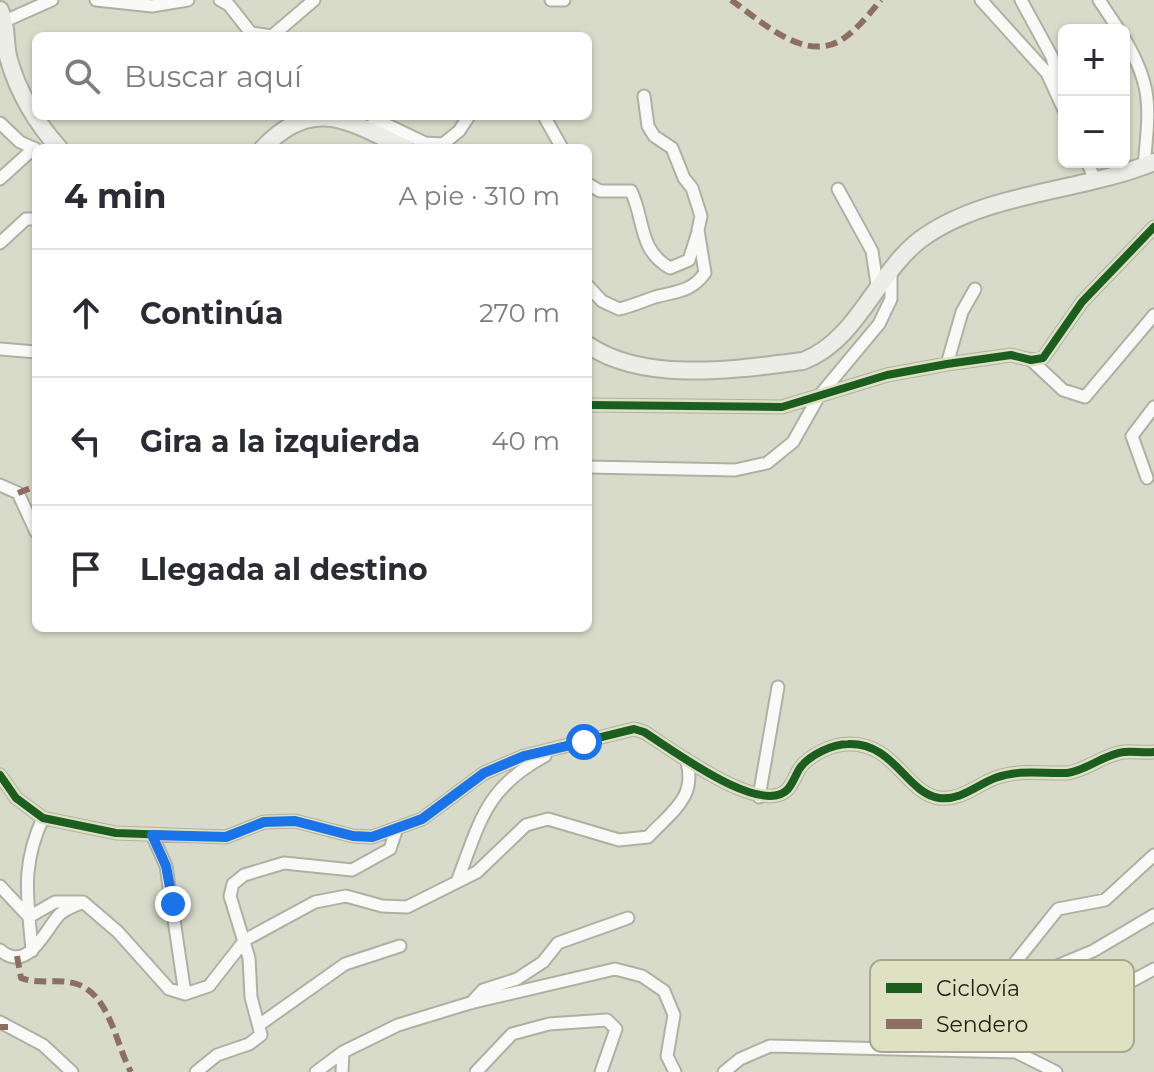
<!DOCTYPE html>
<html lang="es">
<head>
<meta charset="utf-8">
<style>
  :root { --surface:#fff; --page:#f7f7f7; --text:#2b2b33; --muted:#7c7c81; --line:#e1e1e2 }
  body { margin:0; font-family:Montserrat,sans-serif; background:var(--page); color:var(--text) }
  .controls { position:absolute; right:24px; top:24px; display:grid; overflow:hidden; border-radius:12px; box-shadow:0 2px 6px #0004 }
  .controls button { width:72px; height:72px; display:grid; place-items:center; padding:0; border:0; border-bottom:2px solid var(--line); background:var(--surface); color:var(--text); font:40px sans-serif }
  .stop { position:absolute; width:24px; height:24px; margin:-18px; border:6px solid #1a73e8; border-radius:50%; background:#fff }
  .stop.end { background:#1a73e8; border-color:#fff; box-shadow:0 2px 8px #0008 }
  .list { margin:0; padding:0; list-style:none }
  h2 { display:flex; justify-content:space-between; align-items:center; height:104px; margin:0; padding:0 32px; font-size:34px }
  h2 small { font-size:26px; font-weight:400; color:var(--muted) }
  .list li { display:grid; grid-template-columns:52px 1fr auto; gap:24px; align-items:center; box-sizing:border-box; height:128px; padding:0 32px; border-top:2px solid var(--line) }
  .list b { display:block; font-size:30px; white-space:nowrap }
  .list em { font-size:26px; font-style:normal; color:var(--muted) }
  .icon { flex:none; width:44px; height:44px; fill:none; stroke:currentColor; stroke-width:2; stroke-linecap:round; stroke-linejoin:round }
  .map { position:relative; flex:none; width:1154px; height:1072px; overflow:hidden }
  .search { position:absolute; background:var(--surface); box-shadow:0 2px 6px #0004; left:32px; top:32px; width:560px; height:88px; display:flex; align-items:center; gap:20px; box-sizing:border-box; padding:0 28px; border-radius:12px; color:var(--muted); font-size:30px }
  .panel { position:absolute; background:var(--surface); box-shadow:0 2px 6px #0004; left:32px; top:144px; width:560px; height:488px; border-radius:12px }
  .map>svg:first-child { display:block }
</style>
</head>
<body>
<div class="map">
<svg width="1154" height="1072" viewBox="0 0 1154 1072">
  <rect width="100%" height="100%" fill="#d9dbca"/>
  <g fill="none" stroke-linecap="round" stroke-linejoin="round">
    <defs>
      <path id="street" d="M96 0 152 6 188 0
        M220 0 229 5 251 33 272 36 314 0
        M551 0H564
        M981 0 1047 73 1064 110
        M1021 0 1052 57 1061 93
        M1099 0 1119 30
        M5 21 52 0
        M1124 38C1154 88 1149 110 1144 166
        M544 116 562 148
        M0 123 20 142 36 149
        M368 127 379 121 425 143 443 144 459 131 469 116
        M1087 162 1095 179
        M0 179 33 149
        M588 184 600 191H631C645 220 638 250 670 268L689 260 697 235
        M838 189 872 251 878 291
        M0 243 26 219H36
        M588 286 602 301 619 309C632 306 643 301 655 297 676 291 690 293 705 273L698 230 701 216 692 188 684 178 672 148 654 136 648 126 644 96
        M0 349 36 352
        M1031 360 1063 390 1085 397 1154 315
        M947 364 962 312 975 289
        M588 405 782 407 887 375 947 364 1011 355 1031 360 1043 358 1082 302 1154 227
        M588 467 735 470 767 463 793 442 819 396 879 324 891 299V274
        M1147 478 1132 436 1154 407
        M0 485 18 493 36 532
        M0 775 16 798 43 818 116 833 226 837 264 822 295 821 353 836 372 837 422 819 484 773 524 756 634 729 644 732C670 748 762 818 788 789 793 783 796 774 800 768 809 755 833 744 848 744 894 742 906 793 939 798 960 801 977 785 995 778 1020 769 1042 774 1067 773 1086 771 1104 754 1124 752 1133 751 1144 753 1154 752
        M759 797 778 687
        M152 835 166 866 185 994
        M1154 855 1105 900 1058 909 998 984 1004 988 1093 951 1154 915
        M457 882C480 822 485 788 545 756
        M0 886 29 917 55 902H83L118 932 169 989 185 994 209 986 245 940 315 902 346 896 382 906 407 907 477 872 526 825 548 819 619 840 648 837C672 811 698 797 686 759
        M0 950C28 974 45 930 59 915 65 909 75 906 83 902
        M32 951C28 899 20 868 43 818
        M471 1003 483 990 517 979 543 962 558 943 628 918
        M0 1022 43 1045 72 1072
        M259 1025 345 964 400 946
        M1016 1052 1056 1022 1154 969
        M196 1072 217 1055 249 1044 261 1035 251 997 249 958 230 896 233 884 244 875 284 863 352 870 390 849 396 831
        M316 1072 343 1052 398 1025 470 1003 615 969 642 976 664 991 674 1015 667 1056 675 1072
        M342 1072 343 1052
        M476 1072 512 1034 549 1024 607 1020 616 1029 601 1072
        M724 1072 740 1059 770 1046 1016 1052 1056 1072"/>
      <path id="secondary" d="M0 10C8 27 4 43 9 60 18 92 37 124 59 148
        M263 148C314 94 351 123 406 148
        M588 345C645 384 739 369 803 361 858 340 877 272 921 239 985 192 1082 192 1154 162"/>
    </defs>
    <use href="#street" stroke="#afb0a3" stroke-width="15"/>
    <use href="#secondary" stroke="#afb0a3" stroke-width="20"/>
    <use href="#street" stroke="#f9faf7" stroke-width="11"/>
    <use href="#secondary" stroke="#edede7" stroke-width="16"/>
    <path stroke="#8d6e63" stroke-width="6" stroke-dasharray="12 6" stroke-linecap="butt" d="M731 0C760 20 804 63 841 40 856 31 870 13 881 0
      M18 493 36 486
      M17 956 21 978C40 985 58 978 77 984 110 995 116 1045 131 1072
      M0 1027H8"/>
    <defs>
      <path id="cycleway" d="M588 405 782 407 887 375 947 364 1011 355 1031 360 1043 358 1082 302 1154 227
        M0 775 16 798 43 818 116 833 226 837 264 822 295 821 353 836 372 837 422 819 484 773 524 756 634 729 644 732C670 748 762 818 788 789 793 783 796 774 800 768 809 755 833 744 848 744 894 742 906 793 939 798 960 801 977 785 995 778 1020 769 1042 774 1067 773 1086 771 1104 754 1124 752 1133 751 1144 753 1154 752"/>
    </defs>
    <use href="#cycleway" stroke="#dee2c3" stroke-width="13"/>
    <use href="#cycleway" stroke="#1b5e20" stroke-width="8"/>
  </g>
  <g fill="none" stroke-linecap="round" stroke-linejoin="round">
    <path stroke="#1a73e8" stroke-width="10" d="M173 904 166 866 152 835 226 837 264 822 295 821 353 836 372 837 422 819 484 773 524 756 584 742"/>
  </g>
  <rect x="870" y="960" width="264" height="92" rx="12" fill="#dee2c3" stroke="#a5a88f" stroke-width="2"/>
  <rect x="886" y="983" width="36" height="10" fill="#1b5e20"/>
  <rect x="886" y="1019" width="36" height="10" fill="#8d6e63"/>
  <g font-size="22" fill="#1f2015">
    <text x="936" y="996">Ciclovía</text>
    <text x="936" y="1032">Sendero</text>
  </g>
</svg>
<div class="controls">
<button>+</button>
<button>−</button>
</div>
<div class="stop" style="left:584px;top:742px"></div>
<div class="stop end" style="left:173px;top:904px"></div>
<div class="search"><svg class="icon" aria-label="search" viewBox="0 0 24 24"><circle cx="10" cy="10" r="6"/><path d="M15 15l6 6"/></svg>Buscar aquí</div>
<section class="panel">
<h2>4 min<small>A pie · 310 m</small></h2>
<ul class="list">
<li><svg class="icon" aria-label="ahead" viewBox="0 0 24 24"><path d="M12 20V5M6 11l6-6 6 6"/></svg><div><b>Continúa</b></div><em>270 m</em></li>
<li><svg class="icon" aria-label="left" viewBox="0 0 24 24"><path d="M17 20v-9H6M10 6l-5 5 5 5"/></svg><div><b>Gira a la izquierda</b></div><em>40 m</em></li>
<li><svg class="icon" aria-label="arrive" viewBox="0 0 24 24"><path d="M6 21V4h12l-3 4 3 4H6"/></svg><div><b>Llegada al destino</b></div></li>
</ul>
</section>
</div>
</body>
</html>
